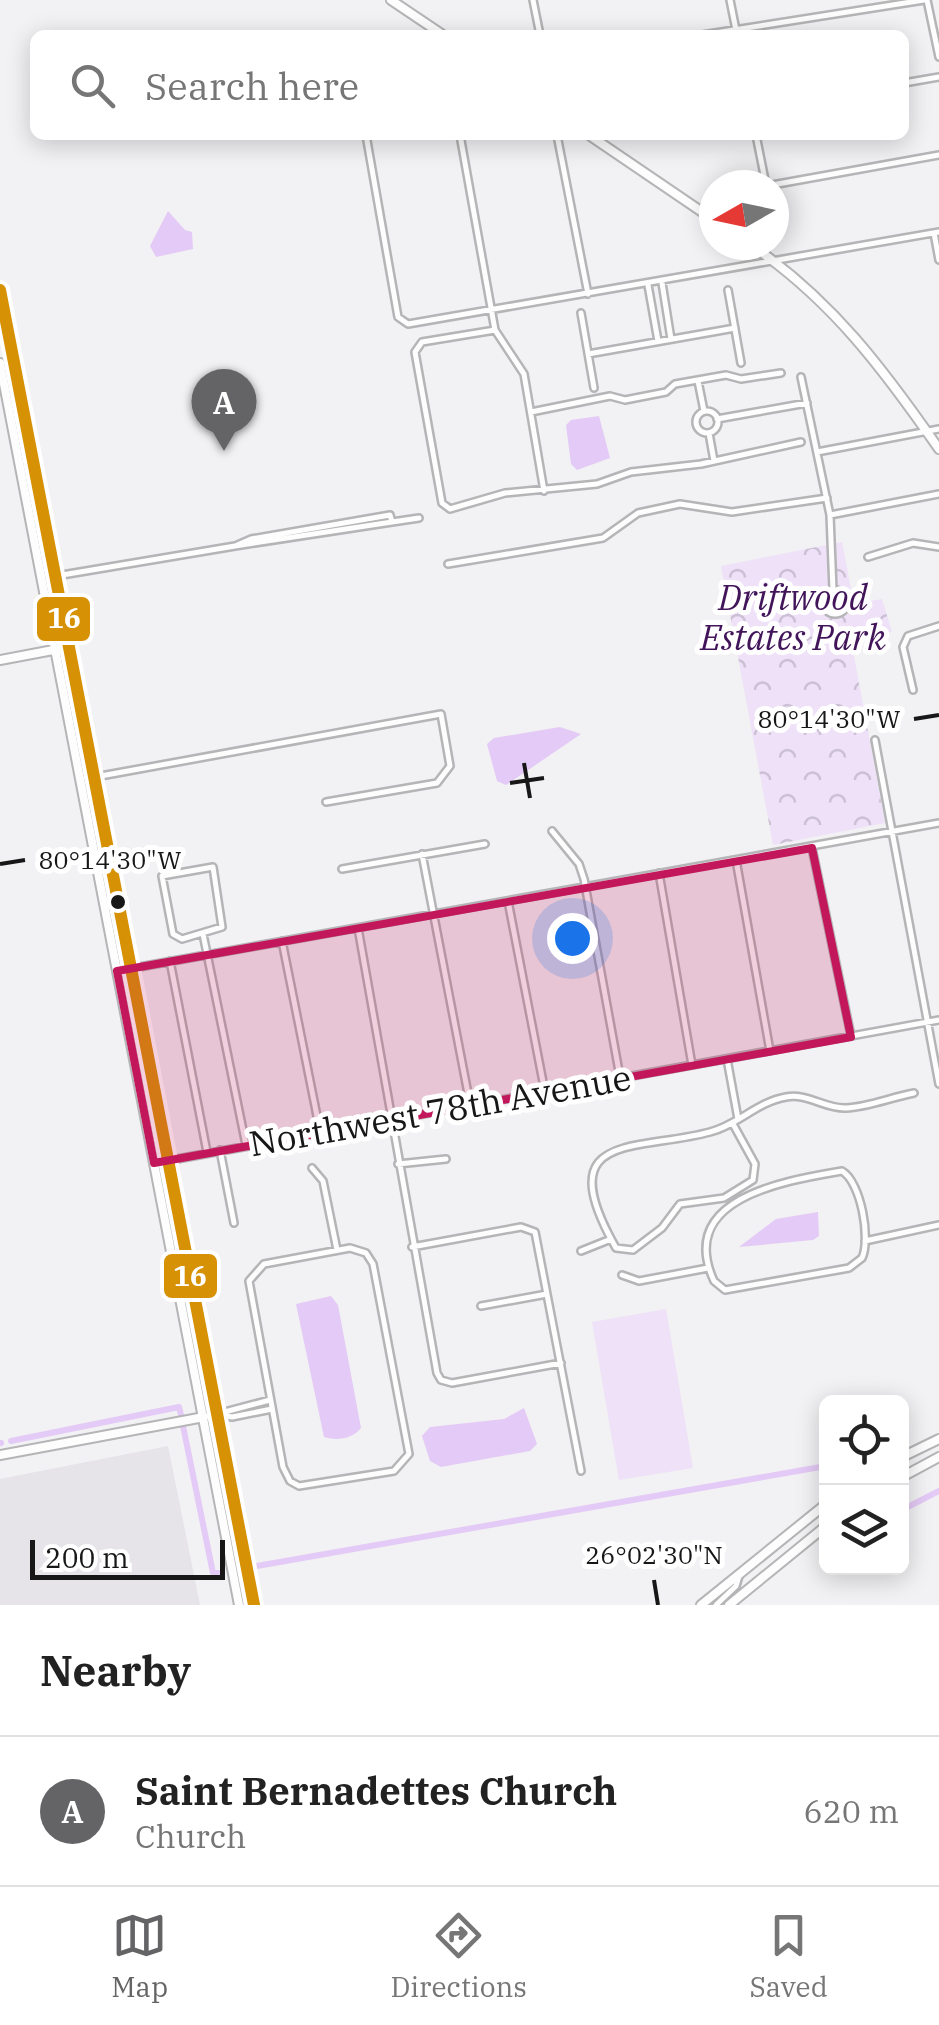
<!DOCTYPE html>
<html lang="en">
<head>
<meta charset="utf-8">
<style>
  :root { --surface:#fff; --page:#f6f6f6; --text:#222; --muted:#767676; --line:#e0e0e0; --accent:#646365 }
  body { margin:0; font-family:"IBM Plex Serif",serif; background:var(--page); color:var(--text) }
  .controls { position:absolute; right:30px; bottom:30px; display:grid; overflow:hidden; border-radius:15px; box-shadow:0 5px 25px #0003 }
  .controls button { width:90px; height:90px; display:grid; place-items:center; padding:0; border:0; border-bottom:2px solid var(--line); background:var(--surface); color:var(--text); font:50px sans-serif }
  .compass { position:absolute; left:699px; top:170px; width:90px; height:90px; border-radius:50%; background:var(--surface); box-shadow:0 5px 25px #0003; rotate:261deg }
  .scale { position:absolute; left:30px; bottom:25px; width:195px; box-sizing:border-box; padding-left:10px; border:5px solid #181718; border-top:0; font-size:28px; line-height:35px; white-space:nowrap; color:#181718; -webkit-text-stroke:8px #fff; paint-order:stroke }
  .you { position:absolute; left:572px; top:938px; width:35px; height:35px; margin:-25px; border:8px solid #fff; border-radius:50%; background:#1a73e8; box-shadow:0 0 0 15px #1a73e833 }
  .badge { display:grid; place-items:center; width:65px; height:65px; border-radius:50%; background:var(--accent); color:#fff; font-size:32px; font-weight:700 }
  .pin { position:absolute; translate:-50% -82px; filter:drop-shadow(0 2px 5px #0008) }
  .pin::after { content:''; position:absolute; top:52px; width:35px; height:30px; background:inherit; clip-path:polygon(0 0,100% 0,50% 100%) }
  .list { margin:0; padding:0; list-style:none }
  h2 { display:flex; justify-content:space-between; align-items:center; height:130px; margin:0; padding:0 40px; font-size:42px }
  h2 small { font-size:32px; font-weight:400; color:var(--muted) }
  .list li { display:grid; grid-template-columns:65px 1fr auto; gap:30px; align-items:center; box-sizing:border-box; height:150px; padding:0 40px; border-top:2px solid var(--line) }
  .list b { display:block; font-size:38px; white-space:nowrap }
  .list p { margin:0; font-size:32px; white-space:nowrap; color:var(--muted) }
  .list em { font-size:32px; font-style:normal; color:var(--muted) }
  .icon { flex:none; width:55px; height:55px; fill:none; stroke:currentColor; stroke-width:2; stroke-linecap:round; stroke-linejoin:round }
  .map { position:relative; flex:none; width:939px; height:1605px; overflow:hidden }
  .search { position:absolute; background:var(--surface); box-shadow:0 5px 25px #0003; left:30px; right:30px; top:30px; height:110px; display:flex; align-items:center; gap:25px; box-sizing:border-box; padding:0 35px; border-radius:15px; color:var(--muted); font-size:38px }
  .sheet { height:280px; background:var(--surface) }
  nav { display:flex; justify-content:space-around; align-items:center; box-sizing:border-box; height:140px; border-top:2px solid var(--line); background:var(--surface); font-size:28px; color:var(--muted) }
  nav a { display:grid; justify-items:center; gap:5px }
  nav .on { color:var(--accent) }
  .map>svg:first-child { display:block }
</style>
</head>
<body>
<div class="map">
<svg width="939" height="1605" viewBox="0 0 939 1605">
  <defs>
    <pattern id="park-crowns" width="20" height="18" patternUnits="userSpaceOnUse" patternTransform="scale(2.5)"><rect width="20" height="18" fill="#eee1f8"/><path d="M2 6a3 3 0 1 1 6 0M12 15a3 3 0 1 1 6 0" fill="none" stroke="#cbc0d4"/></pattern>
  </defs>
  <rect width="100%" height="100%" fill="#f2f1f3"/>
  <path fill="#e6e3e9" d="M168 1446 200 1605H0V1479Z"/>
  <path fill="#eee1f8" d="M666 1309 693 1468 619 1480 592 1322Z"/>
  <path fill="url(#park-crowns)" d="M842 542 854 604 882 599 892 632 851 640 885 823 773 845 721 566Z"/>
  <path fill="#e4caf6" d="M168 211 185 230 192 232 193 249 156 257 150 246Z
    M599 416 610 458 577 470 571 464 566 425 571 420Z
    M560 727 581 734 506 785 497 781 487 744 494 738Z
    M818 1212 819 1236 813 1240 739 1247 776 1219Z
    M331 1296 338 1305 361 1428C352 1439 338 1441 324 1437L296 1304Z
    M524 1408 537 1444 530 1451 441 1467 430 1461 422 1436 430 1427 504 1419Z"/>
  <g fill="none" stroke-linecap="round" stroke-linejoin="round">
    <path stroke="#e4caf6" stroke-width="6" d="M183 1426 213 1573H218
      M11 1441 179 1407 181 1415
      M0 1443H1
      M902 1510 939 1491
      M257 1566 826 1466"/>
    <defs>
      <path id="street" d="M533 0 540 35
        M730 0 737 35
        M927 0 939 57
        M702 35 924 0
        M904 83 939 77
        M366 135 398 317 408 324 939 232
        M460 135 495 330 524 374 544 491
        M557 135 588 294
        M756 135 766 185
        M772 185 939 155
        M934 233 939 260
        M662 283 671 339
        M648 285 658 341
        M728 290 741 363
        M581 313 594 388
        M495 330 422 342 415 352 442 503 450 509 505 493 597 484 631 472 701 464 801 442
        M588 354 735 328
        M801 377 830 515 833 590
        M698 381 704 411
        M696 422a11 11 0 1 1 22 0a11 11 0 1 1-22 0Z
        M531 412 610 396 625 400 666 392 675 384 726 375 741 379 781 373
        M717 419 807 403
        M709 433 714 461
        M817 452 939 429
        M390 515 392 522 235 546 251 539Z
        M830 515 939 494
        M392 522 419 518
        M868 557 913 543 939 547
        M448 564 603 538 638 513 680 504 732 512 827 498
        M56 576 235 546
        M823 602a12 12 0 1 1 24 0a12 12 0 1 1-24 0Z
        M913 690 903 647 908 636 939 626
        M875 740 939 1084
        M95 777 441 714 450 766 437 783 326 802
        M552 831 579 864 584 879 620 1077
        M812 848 851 1036
        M422 854 470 1104
        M736 860 770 1051
        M213 867 222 927 182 939 173 934 162 876Z
        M342 869 485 844
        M659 873 692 1065
        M508 901 543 1082 540 1091
        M358 928 437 1373 441 1380 452 1383 561 1363
        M203 934 246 1145
        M282 941 320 1131
        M170 961 207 1152
        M117 971 939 823
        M727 1059 738 1119
        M733 1124 755 1164 753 1180 724 1198 680 1204 662 1228 633 1250 616 1248C549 1130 636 1152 710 1132 738 1125 757 1102 786 1097 808 1093 825 1109 846 1108 868 1107 892 1097 914 1093
        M220 1150 234 1223
        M155 1163 939 1020
        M398 1164 446 1159
        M312 1168 323 1181 337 1250
        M842 1171C861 1182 871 1239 862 1258L849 1268 725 1290 714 1281C676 1198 784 1181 842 1171Z
        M865 1241 939 1225
        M412 1247 521 1227 535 1232 581 1471
        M350 1248 366 1253 373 1264 409 1454 394 1471 299 1486 290 1481 283 1467 249 1281 264 1264Z
        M581 1251 611 1239
        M622 1275 639 1281 708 1268
        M481 1306 547 1294
        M217 1414 232 1417 272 1409
        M217 1414 270 1400
        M716 1605 736 1586 739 1576"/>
      <path id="secondary" d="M391 0 443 35
        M589 135 714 220
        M751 245C832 300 884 370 939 449
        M0 660 69 647
        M0 1455 204 1417"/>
      <path id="primary" d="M0 290 254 1605
        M0 363 239 1605
        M902 1457 939 1439
        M902 1477 939 1457
        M701 1605 826 1504
        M729 1605 826 1526"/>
    </defs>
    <use href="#street" stroke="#b5b4b6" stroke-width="10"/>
    <use href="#secondary" stroke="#b5b4b6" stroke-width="12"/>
    <use href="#primary" stroke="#b5b4b6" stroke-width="12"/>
    <use href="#street" stroke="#fdfdfd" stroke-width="5"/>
    <use href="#secondary" stroke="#fdfdfd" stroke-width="8"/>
    <use href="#primary" stroke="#fdfdfd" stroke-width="8"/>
    <defs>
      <path id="bus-1" d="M0 290 254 1605"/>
    </defs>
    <use href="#bus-1" stroke="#fff" stroke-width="20"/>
    <use href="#bus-1" stroke="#d69104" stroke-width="12"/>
  </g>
  <path fill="#c2185b" fill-opacity="0.2" stroke="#c2185b" stroke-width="8" stroke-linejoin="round" d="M812 848 851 1037 154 1163 117 971Z"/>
  <path fill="none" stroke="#181718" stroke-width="4" d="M914 719 939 715M524 763 530 798M510 783 544 778M0 864 25 860M654 1580 658 1605"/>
  <circle fill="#181718" stroke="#fff" stroke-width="4" cx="118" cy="902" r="9"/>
  <g text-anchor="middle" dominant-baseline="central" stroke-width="10" stroke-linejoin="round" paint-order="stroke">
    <g font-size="35" font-style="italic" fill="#42155b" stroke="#fff">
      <text x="793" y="597">Driftwood<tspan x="793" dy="40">Estates Park</tspan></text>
    </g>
    <g font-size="35" fill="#181718" stroke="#fff">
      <text transform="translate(440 1110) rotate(-10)">Northwest 78th Avenue</text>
    </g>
  </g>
  <g font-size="25" text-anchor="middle" fill="#181718" stroke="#fff" stroke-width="10" stroke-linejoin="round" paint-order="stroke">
    <text x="829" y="728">80°14'30"W</text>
    <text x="110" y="869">80°14'30"W</text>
    <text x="654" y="1564">26°02'30"N</text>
  </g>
  <g stroke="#fff" stroke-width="4">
    <rect x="35" y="595" width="57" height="48" rx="10" fill="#d69104"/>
    <rect x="162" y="1252" width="57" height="48" rx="10" fill="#d69104"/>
  </g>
  <g font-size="28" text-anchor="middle" font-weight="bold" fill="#fff">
    <text x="64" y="628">16</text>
    <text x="190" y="1286">16</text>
  </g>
</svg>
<div class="controls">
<button><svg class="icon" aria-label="locate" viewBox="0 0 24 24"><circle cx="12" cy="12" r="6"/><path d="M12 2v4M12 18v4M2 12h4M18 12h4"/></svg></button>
<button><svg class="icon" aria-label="layers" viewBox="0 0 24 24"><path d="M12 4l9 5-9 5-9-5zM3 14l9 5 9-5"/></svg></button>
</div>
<svg class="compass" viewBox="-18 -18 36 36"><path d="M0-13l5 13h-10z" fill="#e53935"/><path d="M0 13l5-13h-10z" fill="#767676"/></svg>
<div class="scale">200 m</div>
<div class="you"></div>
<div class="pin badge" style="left:224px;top:451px">A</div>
<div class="search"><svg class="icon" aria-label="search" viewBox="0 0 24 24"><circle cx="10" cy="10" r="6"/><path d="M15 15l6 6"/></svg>Search here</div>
</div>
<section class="sheet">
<h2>Nearby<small></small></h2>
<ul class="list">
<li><span class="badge">A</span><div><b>Saint Bernadettes Church</b><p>Church</p></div><em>620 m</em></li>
</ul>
</section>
<nav>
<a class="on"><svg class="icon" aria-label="map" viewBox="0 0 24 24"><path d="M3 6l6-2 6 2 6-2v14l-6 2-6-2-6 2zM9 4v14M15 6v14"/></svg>Map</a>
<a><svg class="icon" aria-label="directions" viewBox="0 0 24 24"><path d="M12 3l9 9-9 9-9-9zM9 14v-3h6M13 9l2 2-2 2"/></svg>Directions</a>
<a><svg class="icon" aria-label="saved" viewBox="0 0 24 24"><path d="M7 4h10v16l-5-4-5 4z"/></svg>Saved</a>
</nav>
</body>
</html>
